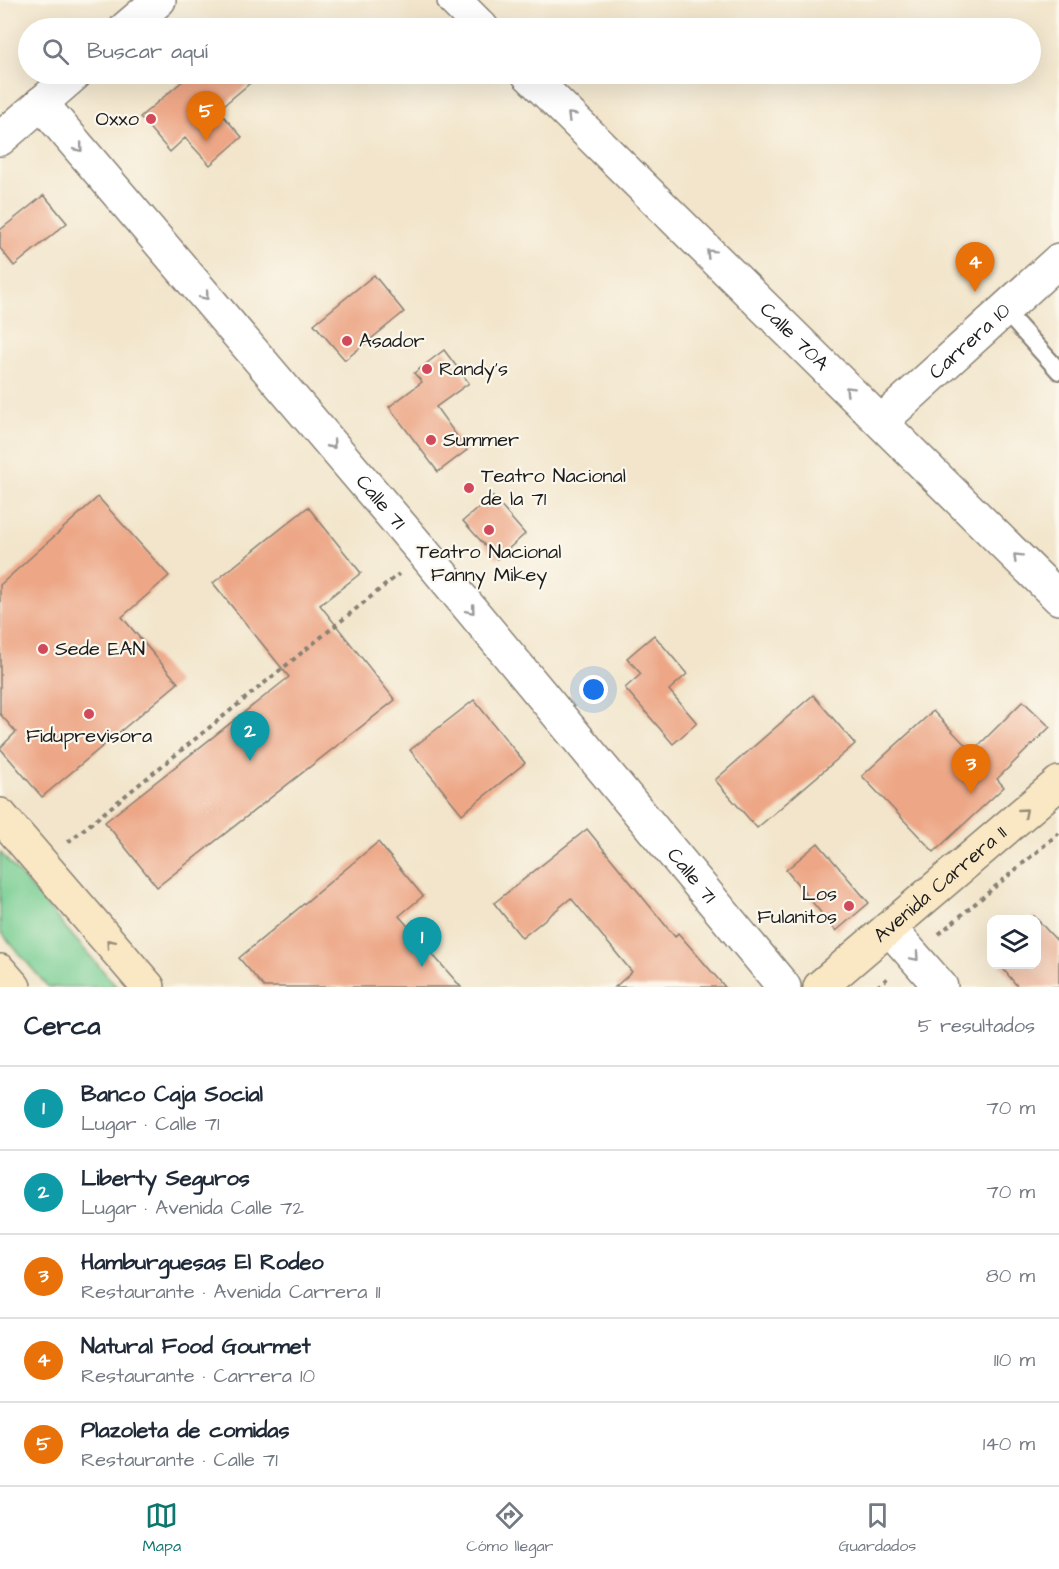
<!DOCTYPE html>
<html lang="es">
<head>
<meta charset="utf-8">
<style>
  :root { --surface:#fff; --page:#f6f6f7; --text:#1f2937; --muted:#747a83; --line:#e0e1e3; --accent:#0f766e }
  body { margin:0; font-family:"Architects Daughter",sans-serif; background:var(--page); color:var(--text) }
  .controls { position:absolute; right:18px; bottom:18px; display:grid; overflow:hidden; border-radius:12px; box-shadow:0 6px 24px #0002 }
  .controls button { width:54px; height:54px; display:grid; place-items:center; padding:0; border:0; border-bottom:2px solid var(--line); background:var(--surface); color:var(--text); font:30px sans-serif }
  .you { position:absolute; left:594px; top:690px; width:21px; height:21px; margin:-15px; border:4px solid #fff; border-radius:50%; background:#1a73e8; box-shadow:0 0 0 9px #1a73e833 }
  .badge { display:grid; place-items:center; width:39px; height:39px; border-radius:50%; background:var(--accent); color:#fff; font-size:20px; font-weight:700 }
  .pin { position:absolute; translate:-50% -50px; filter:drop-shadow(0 2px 3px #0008) }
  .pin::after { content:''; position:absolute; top:32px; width:21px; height:18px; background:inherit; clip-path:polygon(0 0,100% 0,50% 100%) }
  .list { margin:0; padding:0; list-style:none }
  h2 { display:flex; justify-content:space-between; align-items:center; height:78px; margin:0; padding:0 24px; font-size:26px }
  h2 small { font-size:20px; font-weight:400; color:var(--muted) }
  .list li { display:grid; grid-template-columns:39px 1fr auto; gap:18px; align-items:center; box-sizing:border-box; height:84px; padding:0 24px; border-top:2px solid var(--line) }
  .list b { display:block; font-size:22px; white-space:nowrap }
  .list p { margin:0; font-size:20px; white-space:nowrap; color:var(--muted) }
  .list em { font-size:20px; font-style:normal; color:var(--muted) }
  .icon { flex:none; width:33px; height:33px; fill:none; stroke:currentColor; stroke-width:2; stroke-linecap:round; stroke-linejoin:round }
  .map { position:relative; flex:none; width:1059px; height:987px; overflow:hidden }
  .search { position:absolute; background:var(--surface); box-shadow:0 6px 24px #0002; left:18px; right:18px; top:18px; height:66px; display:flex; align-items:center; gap:15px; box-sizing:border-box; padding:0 21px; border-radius:33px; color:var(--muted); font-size:22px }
  .sheet { height:498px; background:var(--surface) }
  nav { display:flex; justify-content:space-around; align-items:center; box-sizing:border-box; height:84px; border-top:2px solid var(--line); background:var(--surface); font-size:16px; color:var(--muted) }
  nav a { display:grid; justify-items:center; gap:3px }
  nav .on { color:var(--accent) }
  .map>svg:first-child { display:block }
</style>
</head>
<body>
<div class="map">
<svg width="1059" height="987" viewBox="0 0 1059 987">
  <rect width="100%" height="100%" fill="#fbf7ec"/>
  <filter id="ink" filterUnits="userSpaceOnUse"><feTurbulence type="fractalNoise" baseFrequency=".0167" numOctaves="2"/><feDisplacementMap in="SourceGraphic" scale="12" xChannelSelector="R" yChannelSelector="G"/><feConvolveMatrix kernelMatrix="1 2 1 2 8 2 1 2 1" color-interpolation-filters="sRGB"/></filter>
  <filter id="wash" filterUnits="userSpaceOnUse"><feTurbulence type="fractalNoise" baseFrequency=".008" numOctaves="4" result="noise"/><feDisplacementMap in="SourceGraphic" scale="24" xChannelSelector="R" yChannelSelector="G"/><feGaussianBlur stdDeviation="1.35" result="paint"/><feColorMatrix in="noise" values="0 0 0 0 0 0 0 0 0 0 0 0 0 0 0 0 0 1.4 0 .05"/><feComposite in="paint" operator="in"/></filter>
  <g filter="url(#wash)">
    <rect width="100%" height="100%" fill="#f2e5cb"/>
    <path fill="#78ce92" stroke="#4a7557" stroke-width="1.5" d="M0 852 117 987H48L0 931Z"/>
    <g id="blocks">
      <path fill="#eda787" d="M191 74H261L218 110 242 137 210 165 185 138 170 152 140 117Z
        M44 195 67 223 14 266 0 248V230Z
        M374 275 404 312 345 360 314 324Z
        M444 350 469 383 436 407 467 450 438 472 389 407 422 382 414 373Z
        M492 496 525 534 497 559 463 521Z
        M98 497 169 576 122 617 178 683 42 797 0 748 16 732 0 714V585Z
        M308 507 361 573 320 605 395 700 157 887 105 822 289 677 213 583Z
        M654 635 687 674 669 690 697 723 673 744 625 688 641 674 627 658Z
        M813 695 855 744 757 828 715 780Z
        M474 700 525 763 462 814 410 750Z
        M1023 701 1050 727 997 779 1004 787 934 852 862 776 933 711 972 752Z
        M587 829 675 937 678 933 725 987H615L632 972 571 898 522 938 494 903Z
        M378 842 423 896 399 916 461 987H264L239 958Z
        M818 843 869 903 836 931 786 870Z
        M1034 916 1059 943V987H1018L999 964H1036V920H1031Z"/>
    </g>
  </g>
  <g filter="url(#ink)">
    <use href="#blocks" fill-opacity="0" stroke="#878074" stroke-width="1.5"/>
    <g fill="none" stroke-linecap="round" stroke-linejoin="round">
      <defs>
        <path id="service" d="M1005 311 1059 371"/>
        <g id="minor">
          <path d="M454 0 482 28"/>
          <path id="s1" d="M528 74 1059 598"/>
          <path id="s2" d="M41 103 424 553 784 987"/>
          <path id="s3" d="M881 422 1059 260"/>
          <path d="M889 928 941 987"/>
        </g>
        <path id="tertiary" d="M126 28 159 0
          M0 139 75 74"/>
        <g id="secondary">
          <path d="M0 815 148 987"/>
          <path d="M0 971 14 987"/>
          <path id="s4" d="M820 987 1059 783"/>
        </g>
      </defs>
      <use href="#service" stroke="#878074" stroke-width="20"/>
      <use href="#minor" stroke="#878074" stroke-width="36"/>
      <use href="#tertiary" stroke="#878074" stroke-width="36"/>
      <use href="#secondary" stroke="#878074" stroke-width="36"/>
      <path stroke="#878074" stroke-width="4" stroke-dasharray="4.5 4.5" stroke-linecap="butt" d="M68 842 399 574
        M939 934 1059 833
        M877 987 890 976"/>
      <use href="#service" stroke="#fff" stroke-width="16"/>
      <use href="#minor" stroke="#fff" stroke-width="33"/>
      <use href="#tertiary" stroke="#fff" stroke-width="33"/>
      <use href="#secondary" stroke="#fae7c3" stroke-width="33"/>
    </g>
    <defs><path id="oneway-chevron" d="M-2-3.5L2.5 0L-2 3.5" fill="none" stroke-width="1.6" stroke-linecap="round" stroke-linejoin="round" transform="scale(1.5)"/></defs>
    <g stroke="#999">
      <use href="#oneway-chevron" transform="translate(571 116) rotate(-135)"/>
      <use href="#oneway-chevron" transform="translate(79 148) rotate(50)"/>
      <use href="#oneway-chevron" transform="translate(710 253) rotate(-135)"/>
      <use href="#oneway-chevron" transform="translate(205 296) rotate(50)"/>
      <use href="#oneway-chevron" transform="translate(849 390) rotate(-135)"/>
      <use href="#oneway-chevron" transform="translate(332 445) rotate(50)"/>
      <use href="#oneway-chevron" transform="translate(1017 557) rotate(-135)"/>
      <use href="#oneway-chevron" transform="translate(471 610) rotate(50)"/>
      <use href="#oneway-chevron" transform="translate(915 957) rotate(49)"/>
    </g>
    <g stroke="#968c78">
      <use href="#oneway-chevron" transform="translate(1024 812) rotate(-41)"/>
      <use href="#oneway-chevron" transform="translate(110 943) rotate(-131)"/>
    </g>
  </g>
  <g fill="#d1495b" stroke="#fbf7ec" stroke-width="2">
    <circle cx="151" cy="119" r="6"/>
    <circle cx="347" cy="341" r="6"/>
    <circle cx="427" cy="369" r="6"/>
    <circle cx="431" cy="440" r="6"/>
    <circle cx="469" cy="488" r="6"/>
    <circle cx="489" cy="530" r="6"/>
    <circle cx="43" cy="649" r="6"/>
    <circle cx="89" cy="714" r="6"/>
    <circle cx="849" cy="906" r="6"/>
  </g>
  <g text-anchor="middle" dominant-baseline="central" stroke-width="4.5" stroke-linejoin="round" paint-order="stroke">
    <g font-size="20" fill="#1c1c1c" stroke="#fbf7ec" text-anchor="start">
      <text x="139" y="119" text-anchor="end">Oxxo</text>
      <text x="359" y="341">Asador</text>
      <text x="439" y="369">Randy's</text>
      <text x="443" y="440">Summer</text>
      <text x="481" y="476">Teatro Nacional<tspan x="481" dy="23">de la 71</tspan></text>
      <text x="489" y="552" text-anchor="middle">Teatro Nacional<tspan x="489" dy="23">Fanny Mikey</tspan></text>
      <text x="55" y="649">Sede EAN</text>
      <text x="89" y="736" text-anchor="middle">Fiduprevisora</text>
      <text x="837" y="894" text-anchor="end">Los<tspan x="837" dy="23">Fulanitos</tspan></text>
    </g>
    <g font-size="20" fill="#1c1c1c" stroke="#fbf7ec">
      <text stroke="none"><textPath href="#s1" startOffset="374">Calle 70A</textPath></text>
      <text stroke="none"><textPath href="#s3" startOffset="120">Carrera 10</textPath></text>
      <text stroke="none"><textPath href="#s2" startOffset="524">Calle 71</textPath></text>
      <text stroke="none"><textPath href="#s2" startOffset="1010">Calle 71</textPath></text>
      <text stroke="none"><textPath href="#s4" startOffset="158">Avenida Carrera 11</textPath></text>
    </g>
  </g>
</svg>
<div class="controls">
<button><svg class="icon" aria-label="layers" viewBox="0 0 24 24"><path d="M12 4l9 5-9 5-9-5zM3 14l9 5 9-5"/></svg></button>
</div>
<div class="you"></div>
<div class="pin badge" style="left:422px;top:967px;background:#0f9aa8">1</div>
<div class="pin badge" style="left:250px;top:761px;background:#0f9aa8">2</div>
<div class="pin badge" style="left:971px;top:794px;background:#e8710a">3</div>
<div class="pin badge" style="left:975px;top:292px;background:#e8710a">4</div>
<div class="pin badge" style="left:206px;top:141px;background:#e8710a">5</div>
<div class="search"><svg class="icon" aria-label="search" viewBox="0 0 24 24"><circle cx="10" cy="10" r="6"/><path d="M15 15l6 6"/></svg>Buscar aquí</div>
</div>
<section class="sheet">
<h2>Cerca<small>5 resultados</small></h2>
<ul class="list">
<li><span class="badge" style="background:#0f9aa8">1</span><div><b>Banco Caja Social</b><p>Lugar · Calle 71</p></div><em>70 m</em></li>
<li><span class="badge" style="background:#0f9aa8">2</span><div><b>Liberty Seguros</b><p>Lugar · Avenida Calle 72</p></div><em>70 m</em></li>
<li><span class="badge" style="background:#e8710a">3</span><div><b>Hamburguesas El Rodeo</b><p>Restaurante · Avenida Carrera 11</p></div><em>80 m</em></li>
<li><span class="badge" style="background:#e8710a">4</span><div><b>Natural Food Gourmet</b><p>Restaurante · Carrera 10</p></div><em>110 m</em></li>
<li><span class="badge" style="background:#e8710a">5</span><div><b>Plazoleta de comidas</b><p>Restaurante · Calle 71</p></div><em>140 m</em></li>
</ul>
</section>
<nav>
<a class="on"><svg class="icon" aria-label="map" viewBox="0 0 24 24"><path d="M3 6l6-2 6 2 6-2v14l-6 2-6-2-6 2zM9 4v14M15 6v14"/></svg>Mapa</a>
<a><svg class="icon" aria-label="directions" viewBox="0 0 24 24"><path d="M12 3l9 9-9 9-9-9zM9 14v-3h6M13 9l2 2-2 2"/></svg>Cómo llegar</a>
<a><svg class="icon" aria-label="saved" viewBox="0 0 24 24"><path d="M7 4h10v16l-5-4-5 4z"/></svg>Guardados</a>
</nav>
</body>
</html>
